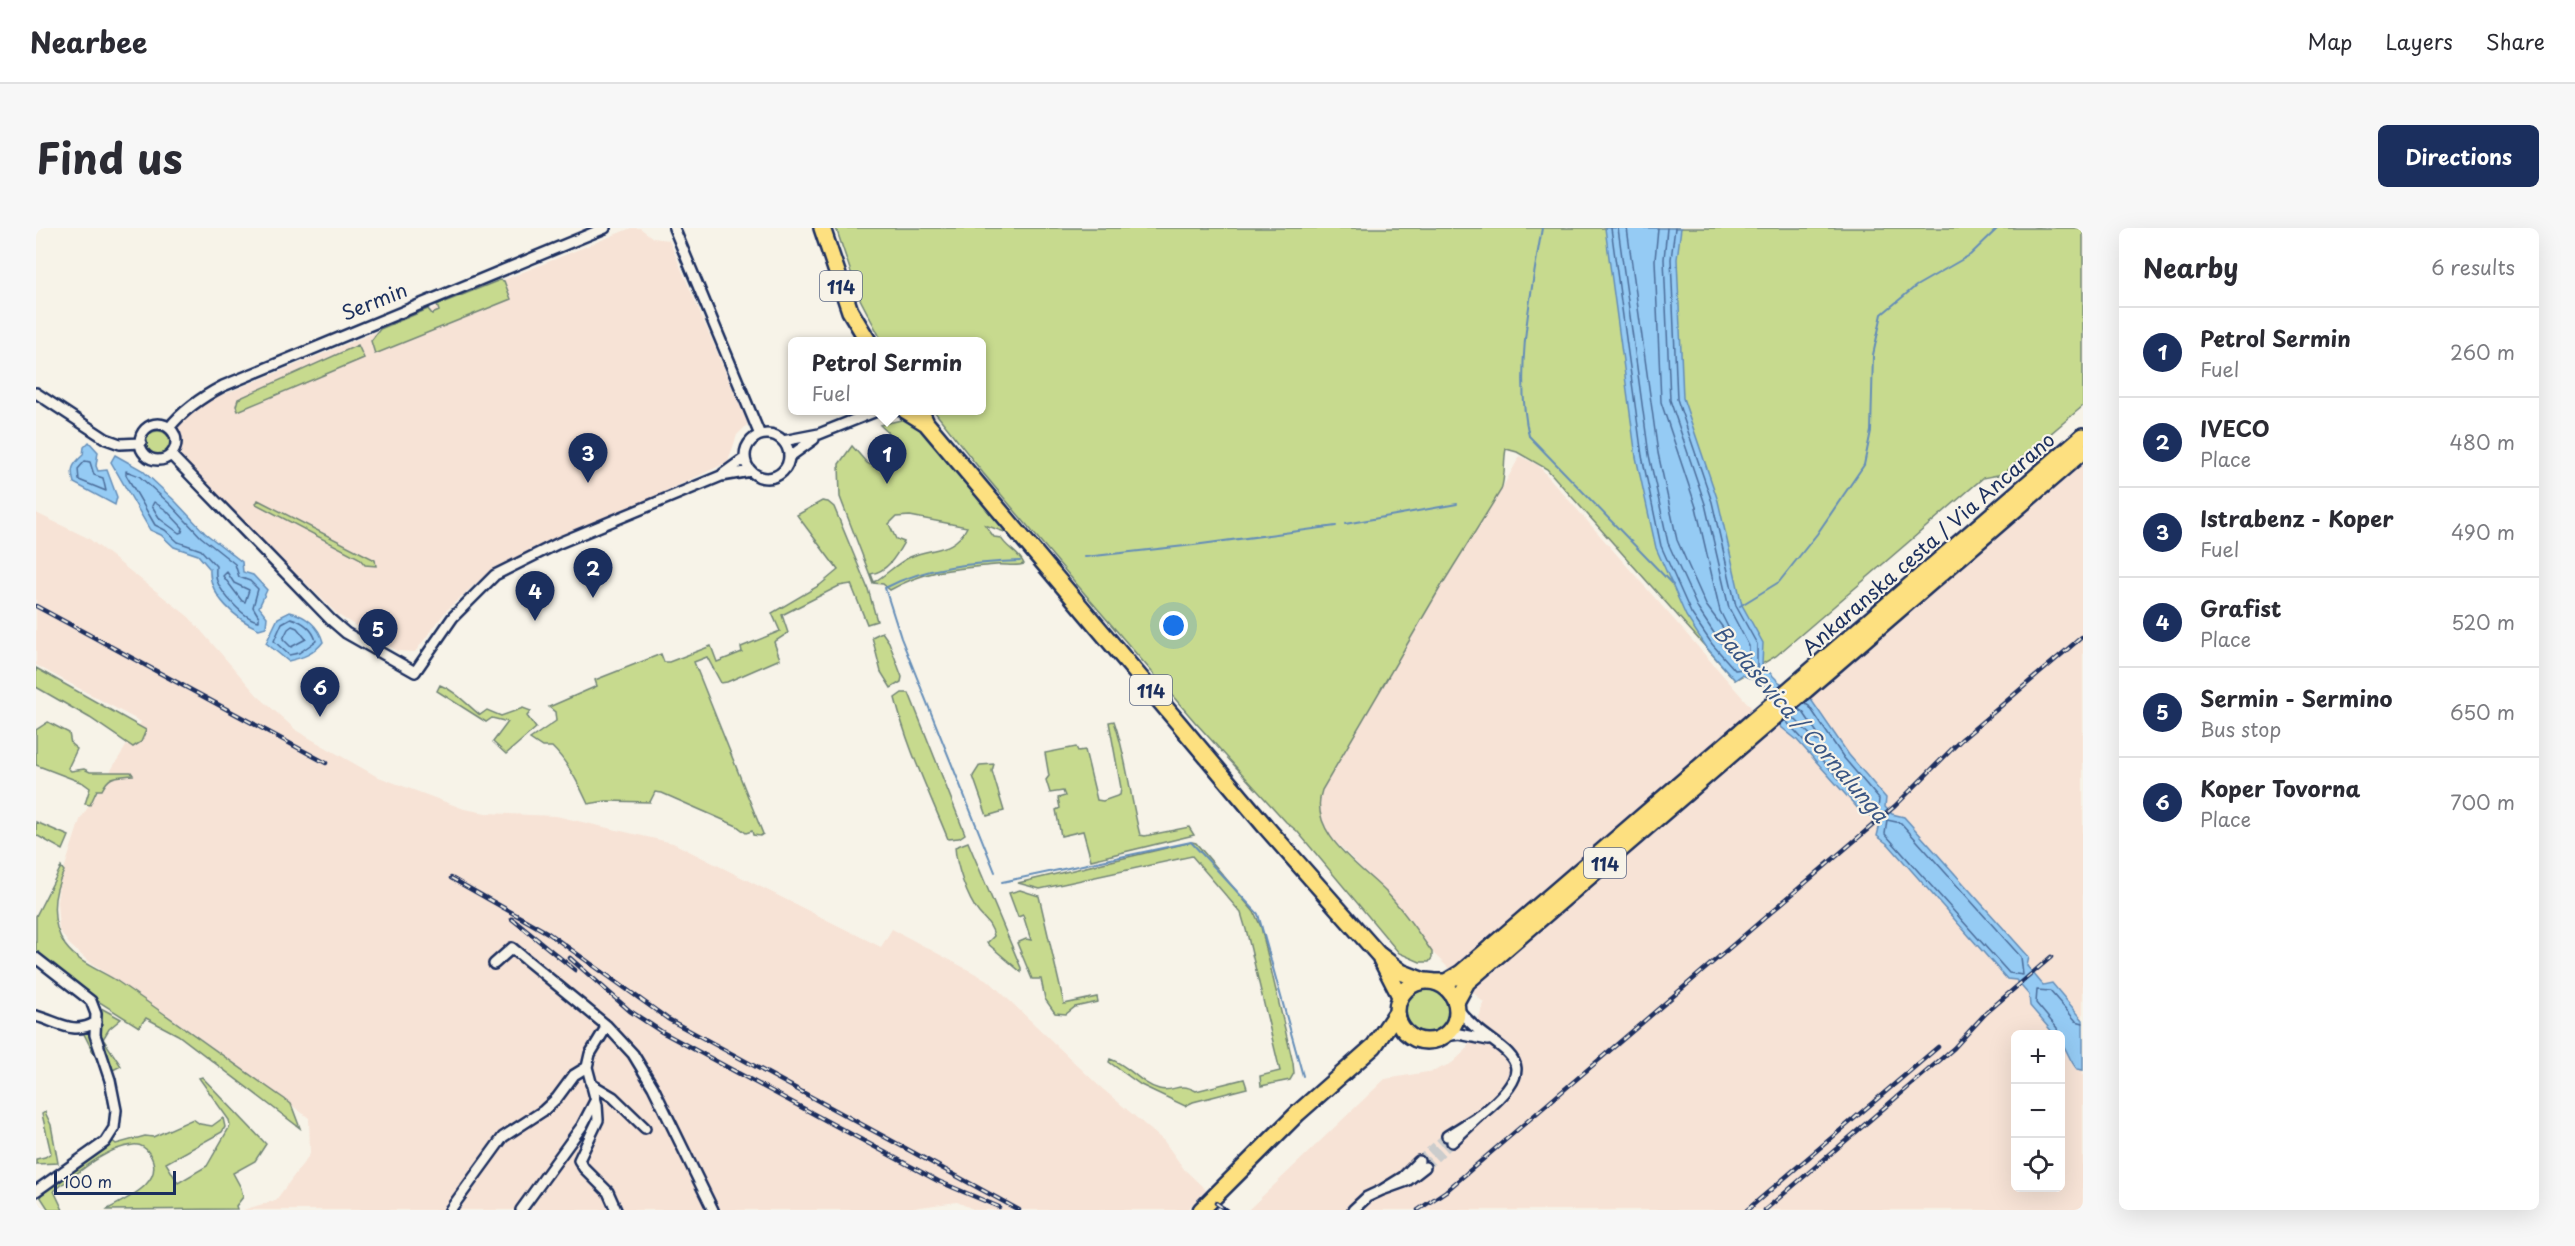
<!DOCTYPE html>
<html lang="en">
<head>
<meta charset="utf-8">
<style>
  :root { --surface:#fff; --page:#f7f7f7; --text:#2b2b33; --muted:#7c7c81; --line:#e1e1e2; --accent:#1b2f5e }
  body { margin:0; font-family:"Playpen Sans",sans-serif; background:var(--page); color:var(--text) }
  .controls { position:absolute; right:18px; bottom:18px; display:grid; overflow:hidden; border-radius:9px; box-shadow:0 6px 24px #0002 }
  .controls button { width:54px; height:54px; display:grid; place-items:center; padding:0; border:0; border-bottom:2px solid var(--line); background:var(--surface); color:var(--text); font:30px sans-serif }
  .scale { position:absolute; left:18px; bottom:15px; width:122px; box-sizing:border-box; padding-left:6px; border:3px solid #1b2f5e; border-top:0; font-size:16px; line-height:21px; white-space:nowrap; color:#1b2f5e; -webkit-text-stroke:4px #f7f3e8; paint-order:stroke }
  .you { position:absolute; left:1138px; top:398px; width:21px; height:21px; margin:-15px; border:4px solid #fff; border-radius:50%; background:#1a73e8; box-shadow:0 0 0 9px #1a73e833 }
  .badge { display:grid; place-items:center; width:39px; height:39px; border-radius:50%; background:var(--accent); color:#fff; font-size:20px; font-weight:700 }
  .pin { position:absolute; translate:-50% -50px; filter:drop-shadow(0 2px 3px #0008) }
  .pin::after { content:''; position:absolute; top:32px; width:21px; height:18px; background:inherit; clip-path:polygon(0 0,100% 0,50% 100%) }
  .popup { position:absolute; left:752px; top:109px; width:198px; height:78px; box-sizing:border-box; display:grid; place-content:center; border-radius:9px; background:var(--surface); filter:drop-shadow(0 2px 4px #0005); font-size:20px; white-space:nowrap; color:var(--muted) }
  .popup b { font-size:22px; color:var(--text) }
  .popup::after { content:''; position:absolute; left:50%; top:100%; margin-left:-12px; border:12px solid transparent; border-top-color:var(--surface) }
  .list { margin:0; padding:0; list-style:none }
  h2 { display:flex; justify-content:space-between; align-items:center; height:78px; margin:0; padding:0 24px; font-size:26px }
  h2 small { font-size:20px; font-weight:400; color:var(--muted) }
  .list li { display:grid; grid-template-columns:39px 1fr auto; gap:18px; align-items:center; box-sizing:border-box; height:90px; padding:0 24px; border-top:2px solid var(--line) }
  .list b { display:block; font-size:22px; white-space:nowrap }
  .list p { margin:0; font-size:20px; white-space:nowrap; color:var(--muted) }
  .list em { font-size:20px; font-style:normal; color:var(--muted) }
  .icon { flex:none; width:33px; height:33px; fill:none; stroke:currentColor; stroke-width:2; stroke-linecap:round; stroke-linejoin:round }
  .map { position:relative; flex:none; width:2047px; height:982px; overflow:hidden; border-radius:9px }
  header { display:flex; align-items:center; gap:36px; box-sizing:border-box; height:84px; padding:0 30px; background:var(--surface); border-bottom:2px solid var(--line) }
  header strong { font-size:28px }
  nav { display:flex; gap:33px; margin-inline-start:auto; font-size:21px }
  .intro { display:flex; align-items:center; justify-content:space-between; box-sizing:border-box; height:144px; padding:0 36px }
  h1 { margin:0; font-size:42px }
  .button { padding:15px 27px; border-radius:9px; background:var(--accent); color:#fff; font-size:21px; font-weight:700 }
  main { display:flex; gap:36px; padding:0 36px }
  aside { flex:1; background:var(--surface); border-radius:9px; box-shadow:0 6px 24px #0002 }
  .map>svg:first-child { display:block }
</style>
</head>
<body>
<header>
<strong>Nearbee</strong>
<nav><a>Map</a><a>Layers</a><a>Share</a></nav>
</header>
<div class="intro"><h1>Find us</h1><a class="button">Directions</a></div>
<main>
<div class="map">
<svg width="2047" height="982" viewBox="0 0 2047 982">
  <rect width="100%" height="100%" fill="#f7f3e8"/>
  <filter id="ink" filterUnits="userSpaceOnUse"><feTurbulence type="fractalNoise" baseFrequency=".0167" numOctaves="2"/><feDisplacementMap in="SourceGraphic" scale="12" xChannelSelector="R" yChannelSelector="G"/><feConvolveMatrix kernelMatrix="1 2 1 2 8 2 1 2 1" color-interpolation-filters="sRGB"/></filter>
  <g filter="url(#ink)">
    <path fill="#f7e3d6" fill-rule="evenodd" d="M595 0H604L617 10 633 12 712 196 701 207 692 234 447 349 410 383 379 424 361 423 302 387 146 232 143 220 142 196 153 185 171 173Z
      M1484 228 1502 237 1736 503 2047 231V982H1212L1349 851 1398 843 1416 835 1430 822 1444 787 1448 775 1396 724 1352 667 1293 607 1283 583V571L1286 562 1404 360 1465 262ZM1980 806H2024V960H1980Z
      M0 285 52 310 153 389 221 467 261 503 340 548 428 581 450 585 520 588 637 615 845 719 856 701 953 753 1062 857 1128 913 1148 941 1170 962 1151 982H939L921 974 862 982H207L240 972 274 926 273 890 164 810 52 733 33 716 23 702 21 674 23 657 44 592 105 494 0 437Z"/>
    <path fill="#c7da8e" stroke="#718476" stroke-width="1.5" fill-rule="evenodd" d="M800 0H2047V178L1967 246 1947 250 1740 428 1699 452 1511 241 1481 224 1470 221C1467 235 1470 247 1465 262L1404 360 1286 562C1271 605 1325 638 1351 665 1368 683 1382 704 1396 724V730L1393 734H1384L1363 725 1261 603 1250 594 1159 494 1054 372 947 245 898 183 946 182V113H846L824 71Z
      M464 52 468 53 475 71 339 126 335 113 344 101 392 81 396 86 403 83 401 77Z
      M322 117 328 130 202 183 200 178 202 171Z
      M874 186 980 308 949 297 958 309 965 310C971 321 983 324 988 336 979 339 969 336 960 337 918 341 892 341 854 362L847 356 837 355 804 269 803 236 816 218 831 235 840 240 867 219 844 197 865 192ZM874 288 931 299C918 325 896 319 874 329 861 335 850 347 838 354L835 346C852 343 860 328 868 314L860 311 853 296 860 289Z
      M110 215a12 12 0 1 1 24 0a12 12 0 1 1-24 0Z
      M222 272 339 332 340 338 329 337 323 330 220 276Z
      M786 273 792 274 798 279 832 361 841 393 831 396 815 356 803 358 746 387 752 405 738 414 744 431 691 454 685 455 671 429 658 434 727 606 724 608 717 607 716 603 710 605 701 598 626 565 619 564 614 574 570 573 552 576C543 556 532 534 516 519H506L494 511 520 493 519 484 513 479 561 458 559 452 625 426 628 434H633L675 418 681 434 706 424 705 419 744 403 736 385 784 357 802 342 761 287Z
      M846 404 853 414 866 449 865 454 855 460 845 444 836 409Z
      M0 440 110 502 105 514 97 519 54 490 0 459Z
      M404 457C420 463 430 476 444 487L451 482 465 488 487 480 495 483 491 488 500 500 470 526 457 514 472 494 456 490 450 494 401 463Z
      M866 465H873L929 606 923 610 912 611C893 564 871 519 859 470Z
      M1078 493C1091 530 1094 569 1104 607L1109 608 1153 599 1158 607 1055 632 1047 603 1025 608 1020 582 1024 580 1022 570 1029 568 1027 563 1014 565 1010 552 1013 548 1009 525 1040 519 1042 523 1049 522 1061 572 1067 573 1084 567 1085 560 1073 494Z
      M12 494 33 505 35 516 41 521 32 540 35 543 48 541 54 544H95L97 547C80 549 74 546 66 562H61L54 577 49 576 54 560 47 555 0 537V502Z
      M958 536 956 543 968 583 951 588 937 548 944 537Z
      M0 594 33 608 27 622 0 607Z
      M932 614 985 740V744L951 715 958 708C956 697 950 693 943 685 931 670 920 637 919 619Z
      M1156 614 1160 615 1218 684 1225 699 1257 835 1258 845 1254 852 1225 858 1224 848 1244 843 1211 705 1205 685 1156 628 1004 661 982 655Z
      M25 639 28 643C16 666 14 694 29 717 42 735 64 742 81 753 138 792 194 833 250 872L255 876 264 900 142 807 110 790 103 799 57 770 0 727V688Z
      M984 662 1003 668 1028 776 1061 769 1062 774 1039 779 1030 786 1019 785 1009 771 1005 751H996L981 715 990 711 995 712 987 687 982 689 973 665Z
      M1370 783a21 21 0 1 1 42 0a21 21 0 1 1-42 0Z
      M63 779 85 791 73 801 67 811 85 838 75 843 62 810Z
      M56 799 77 876 76 896 70 860 64 838 47 804Z
      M1074 831C1093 837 1104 856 1123 861 1138 865 1142 853 1160 863L1208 851 1211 860 1157 874 1149 878 1105 857 1073 834Z
      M166 849 230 916 219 933 197 945 205 960 207 969 200 978 201 981 70 982C90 971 132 954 113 925 109 919 104 916 97 917 68 920 41 946 18 963L27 982H13L2 965 74 911 80 916 109 908 117 909 157 891 164 896 176 898 187 890 189 899 186 904 130 935 142 955 171 938 194 898 193 892 163 850Z
      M9 884 15 897 22 935 0 936V931L9 929 15 925 6 886Z"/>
    <path fill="#95cbf4" stroke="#648db8" stroke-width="1.5" d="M1569 0H1645L1641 31 1647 170 1682 273 1706 377 1727 415 1726 437 1743 454 1776 473 1813 527 1850 570 1849 579 1856 586 1868 589 1993 729 1991 738 2007 757 2016 755 2047 792V842L2041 841C2033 832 2032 823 2025 814L2024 806H2018L1994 778 1993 767 1980 752 1971 751 1853 617 1841 608 1844 596 1836 588 1826 585 1761 512 1745 499 1732 464 1722 453 1706 447 1699 452 1671 420 1650 388 1620 320 1600 229Z
      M53 214 62 224 60 238 62 243 71 242 81 269 79 277 38 255C34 241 36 237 47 227L48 219Z
      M79 227 106 242 139 273 169 305 206 334 207 344 217 347 231 362 223 379 231 389 230 399 223 401C201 392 172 367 174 341L162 327 138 319 125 307 114 302 75 234Z
      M254 384C270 388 283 398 287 414 278 426 266 430 252 433L230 415 242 390Z"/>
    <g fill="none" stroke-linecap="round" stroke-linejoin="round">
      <path stroke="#4c6d9a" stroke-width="1.5" d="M1575 0 1606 228 1625 318 1655 385 1676 416 1699 442 1707 441 1719 444 1721 441V416L1700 378 1676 274 1641 171 1635 31 1639 0
        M1582 0 1613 227 1632 315 1662 381 1682 411 1701 433 1711 434 1713 431V418L1693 380 1669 276 1634 172 1628 31 1631 0
        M1591 0 1622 225 1641 312 1670 377 1693 408 1695 405 1684 383 1660 279 1625 174 1619 32 1622 0
        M49 233 54 234 58 247 67 250 70 263 43 252 42 241Z
        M90 243 103 248 135 277 165 309 199 336 203 349 214 353 222 361 217 379 223 389V393C209 392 186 366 181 353 179 348 180 343 180 338L165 322 142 314 129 302 119 297 90 247Z
        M118 274 130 282 147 300 146 304 143 305 124 291 116 278Z
        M191 344 198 355 213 362 209 374 206 373 187 348Z
        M255 390C266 393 277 401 280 413L263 425 253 427 238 413 246 395Z
        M256 398 261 400 270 411 255 419 247 411 252 401Z
        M1755 487 1780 513H1784V509L1767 484 1762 481
        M1749 492 1829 579 1842 583 1843 571 1808 530 1773 478 1768 475
        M1851 592 1865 595 1985 729 1987 747 1973 745 1849 606Z
        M2022 806 2021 800 2000 775 2001 762 2014 763 2040 793 2047 795"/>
      <path stroke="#648db8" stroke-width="2" d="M1506 0C1495 64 1478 145 1493 208L1637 357
        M1309 296 1421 276
        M1049 329 1158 317 1300 298
        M1704 378 1743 354 1781 306 1828 237 1835 203 1837 127 1846 86 1880 58 1934 27 1962 0
        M959 644 865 410 849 360C890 338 938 335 984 333
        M966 654 1155 614 1222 686 1267 848"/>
      <path stroke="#cbcccc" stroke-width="9" stroke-dasharray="9 4.5" stroke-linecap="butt" d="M1383 933 1411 908
        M1389 939 1416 914"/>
      <defs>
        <path id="street" d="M638 0 724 207
          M0 165 70 211 84 216 105 215
          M104 214a18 18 0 1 1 36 0a18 18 0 1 1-36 0Z
          M133 200C148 181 166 169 187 158L569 0
          M709 228a22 22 0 1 1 44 0a22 22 0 1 1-44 0Z
          M747 213 783 206 843 182
          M135 227 295 392 310 405 379 444 417 389 459 347 523 315 685 248 715 243
          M753 229 778 211
          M687 246 709 230
          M0 730 55 773 60 786 59 807 74 852 80 882 78 900 69 914 0 963
          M458 736 476 720 571 798 597 826 617 859 677 982
          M1421 780C1455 826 1520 825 1446 886
          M0 788C22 794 38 808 60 794
          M571 798 554 826 551 839 561 877 562 892 543 932 548 940 572 964 580 982
          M1408 808 1423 806 1452 812
          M555 856 577 869 609 900
          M1411 908 1446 886 1416 914
          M1383 933 1367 949 1346 962 1371 953 1389 939
          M414 982 467 909 507 883 521 870 538 847 551 839
          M485 982 546 898 559 873
          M1317 982 1331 969 1346 962"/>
        <path id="primary" d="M786 0 814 83 832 113
          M869 182 890 195
          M884 182 890 195 1229 598 1342 726 1365 744 1388 753
          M1345 731 1364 768
          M1361 783a30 30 0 1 1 60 0a30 30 0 1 1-60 0Z
          M1398 754H1410L1425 745 2047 208
          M1420 774 1431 754 2047 223
          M1165 982 1262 885 1338 818 1361 784"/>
      </defs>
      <use href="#street" stroke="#1b2f5e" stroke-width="14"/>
      <use href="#primary" stroke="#1b2f5e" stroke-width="20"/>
      <use href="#street" stroke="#f7f3e8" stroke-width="9"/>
      <use href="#primary" stroke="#fde080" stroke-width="15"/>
      <defs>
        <path id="rail" d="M0 378 290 535
          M415 650 512 705 632 791 983 982
          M476 691 539 742
          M534 730 594 783 626 804 902 953 963 979
          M1180 975 1190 982
          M1382 982 1410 963 1859 578 1925 512 2047 408
          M1711 982 1902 819
          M1729 982 1918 820 1950 785 2015 729"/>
      </defs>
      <use href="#rail" stroke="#1b2f5e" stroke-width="4.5"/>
      <use href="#rail" stroke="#f7f3e8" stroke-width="2" stroke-dasharray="7" stroke-linecap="butt"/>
    </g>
  </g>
  <g text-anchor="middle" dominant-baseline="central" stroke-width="4.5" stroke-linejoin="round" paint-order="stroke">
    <g fill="#f7f3e8" stroke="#5d6a87" stroke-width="1.5">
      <rect x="784" y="43" width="42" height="30" rx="4.5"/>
      <rect x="1094" y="447" width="42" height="30" rx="4.5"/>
      <rect x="1548" y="620" width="42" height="30" rx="4.5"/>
    </g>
    <g font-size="18" font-weight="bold" fill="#1b2f5e">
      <text x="805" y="58">114</text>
      <text x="1115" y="462">114</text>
      <text x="1569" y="635">114</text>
    </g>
    <g font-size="20" fill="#1b2f5e" stroke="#f7f3e8">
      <text transform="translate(338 73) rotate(-22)">Sermin</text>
      <text transform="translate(1892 315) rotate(-41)">Ankaranska cesta / Via Ancarano</text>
    </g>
    <g font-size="21" font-style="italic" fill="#3a5684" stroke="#f7f3e8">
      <text transform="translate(1766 495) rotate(49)">Badaševica / Cornalunga</text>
    </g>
  </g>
</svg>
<div class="controls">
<button>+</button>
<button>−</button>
<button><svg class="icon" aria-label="locate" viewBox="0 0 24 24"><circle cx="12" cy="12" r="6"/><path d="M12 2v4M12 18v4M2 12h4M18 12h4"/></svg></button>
</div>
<div class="scale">100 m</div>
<div class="you"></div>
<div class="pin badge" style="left:851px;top:256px">1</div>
<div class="popup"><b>Petrol Sermin</b>Fuel</div>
<div class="pin badge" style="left:557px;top:370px">2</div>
<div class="pin badge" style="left:552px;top:255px">3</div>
<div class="pin badge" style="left:499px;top:393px">4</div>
<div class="pin badge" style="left:342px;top:431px">5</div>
<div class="pin badge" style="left:284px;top:489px">6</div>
</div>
<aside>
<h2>Nearby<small>6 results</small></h2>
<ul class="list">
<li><span class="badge">1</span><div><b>Petrol Sermin</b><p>Fuel</p></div><em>260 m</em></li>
<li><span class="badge">2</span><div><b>IVECO</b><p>Place</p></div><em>480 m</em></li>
<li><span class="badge">3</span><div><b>Istrabenz - Koper</b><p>Fuel</p></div><em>490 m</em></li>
<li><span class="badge">4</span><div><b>Grafist</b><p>Place</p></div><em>520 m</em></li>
<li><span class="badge">5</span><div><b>Sermin - Sermino</b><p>Bus stop</p></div><em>650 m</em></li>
<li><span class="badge">6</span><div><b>Koper Tovorna</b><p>Place</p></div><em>700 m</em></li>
</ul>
</aside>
</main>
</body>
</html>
